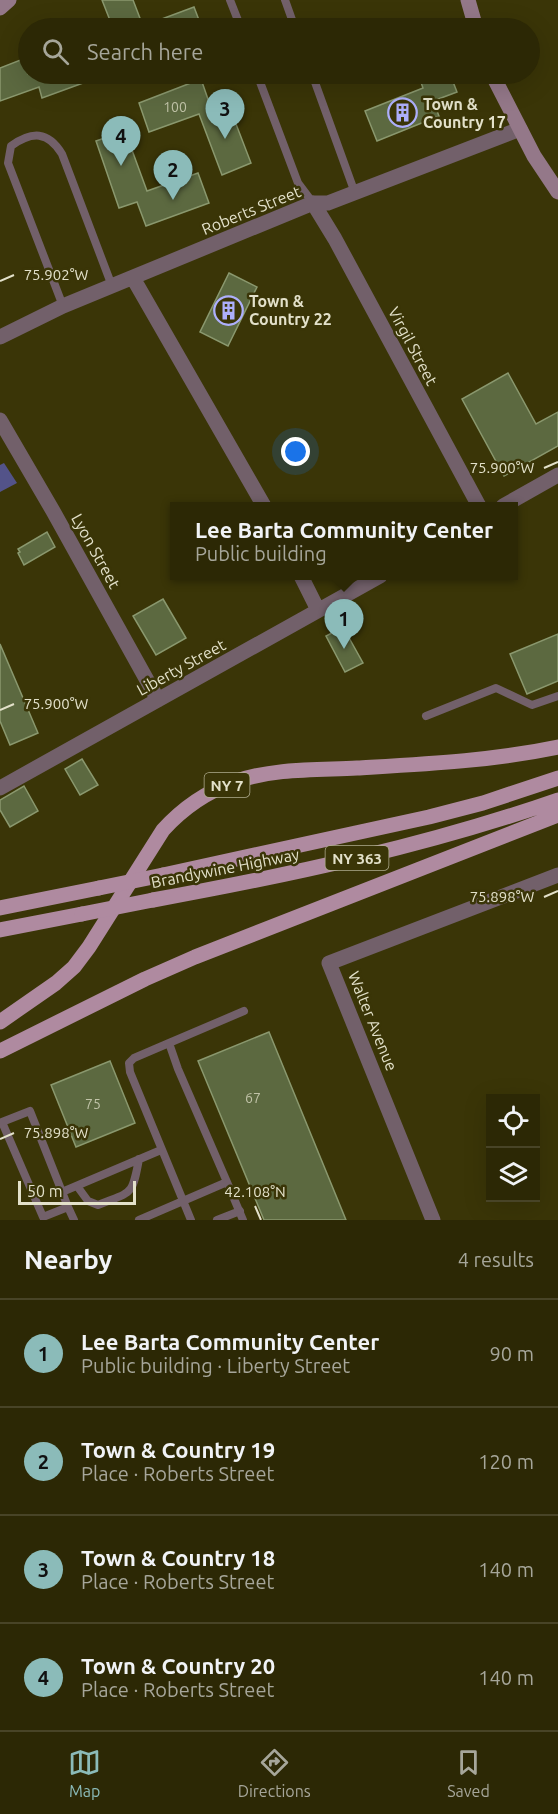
<!DOCTYPE html>
<html lang="en">
<head>
<meta charset="utf-8">
<style>
  :root { --surface:#2c2805; --page:#383413; --text:#f1f3f6; --muted:#a6a69a; --line:#484427; --accent:#8bbbb9 }
  body { margin:0; font-family:Ubuntu,sans-serif; background:var(--page); color:var(--text) }
  .controls { position:absolute; right:18px; bottom:18px; display:grid; overflow:hidden; border-radius:0px; box-shadow:0 6px 24px #0002 }
  .controls button { width:54px; height:54px; display:grid; place-items:center; padding:0; border:0; border-bottom:2px solid var(--line); background:var(--surface); color:var(--text); font:30px sans-serif }
  .scale { position:absolute; left:18px; bottom:15px; width:118px; box-sizing:border-box; padding-left:6px; border:3px solid #e3e1ca; border-top:0; font-size:16px; line-height:21px; white-space:nowrap; color:#e3e1ca; -webkit-text-stroke:4px #3a3507; paint-order:stroke }
  .you { position:absolute; left:296px; top:452px; width:21px; height:21px; margin:-15px; border:4px solid #fff; border-radius:50%; background:#1a73e8; box-shadow:0 0 0 9px #1a73e833 }
  .badge { display:grid; place-items:center; width:39px; height:39px; border-radius:50%; background:var(--accent); color:#111; font-size:20px; font-weight:700 }
  .pin { position:absolute; translate:-50% -50px; filter:drop-shadow(0 2px 3px #0008) }
  .pin::after { content:''; position:absolute; top:32px; width:21px; height:18px; background:inherit; clip-path:polygon(0 0,100% 0,50% 100%) }
  .popup { position:absolute; left:170px; top:502px; width:348px; height:78px; box-sizing:border-box; display:grid; place-content:center; border-radius:0px; background:var(--surface); filter:drop-shadow(0 2px 4px #0005); font-size:20px; white-space:nowrap; color:var(--muted) }
  .popup b { font-size:22px; color:var(--text) }
  .popup::after { content:''; position:absolute; left:50%; top:100%; margin-left:-12px; border:12px solid transparent; border-top-color:var(--surface) }
  .list { margin:0; padding:0; list-style:none }
  h2 { display:flex; justify-content:space-between; align-items:center; height:78px; margin:0; padding:0 24px; font-size:26px }
  h2 small { font-size:20px; font-weight:400; color:var(--muted) }
  .list li { display:grid; grid-template-columns:39px 1fr auto; gap:18px; align-items:center; box-sizing:border-box; height:108px; padding:0 24px; border-top:2px solid var(--line) }
  .list b { display:block; font-size:22px; white-space:nowrap }
  .list p { margin:0; font-size:20px; white-space:nowrap; color:var(--muted) }
  .list em { font-size:20px; font-style:normal; color:var(--muted) }
  .icon { flex:none; width:33px; height:33px; fill:none; stroke:currentColor; stroke-width:2; stroke-linecap:round; stroke-linejoin:round }
  .map { position:relative; flex:none; width:558px; height:1220px; overflow:hidden }
  .search { position:absolute; background:var(--surface); box-shadow:0 6px 24px #0002; left:18px; right:18px; top:18px; height:66px; display:flex; align-items:center; gap:15px; box-sizing:border-box; padding:0 21px; border-radius:33px; color:var(--muted); font-size:22px }
  .sheet { height:510px; background:var(--surface) }
  nav { display:flex; justify-content:space-around; align-items:center; box-sizing:border-box; height:84px; border-top:2px solid var(--line); background:var(--surface); font-size:16px; color:var(--muted) }
  nav a { display:grid; justify-items:center; gap:3px }
  nav .on { color:var(--accent) }
  .map>svg:first-child { display:block }
</style>
</head>
<body>
<div class="map">
<svg width="558" height="1220" viewBox="0 0 558 1220">
  <rect width="100%" height="100%" fill="#3a3507"/>
  <path fill="#535389" d="M4 463 17 483 0 492V465Z"/>
  <path fill="#5c6940" stroke="#8a986e" stroke-width="1.5" d="M102 0H133L143 26 194 7 202 28H113Z
    M28 57V74L105 75 42 98 39 87 0 101V68Z
    M418 74H450L457 92 433 101 439 116 377 141 365 111 423 88Z
    M201 79 210 105 226 98 251 163 222 175 199 114 149 132 139 103Z
    M125 131 147 191 198 173 209 203 146 226 137 202 119 208 96 141Z
    M229 273 257 287 228 346 200 332Z
    M508 373 536 424 558 412V446L504 476 462 399Z
    M47 532 55 547 24 565 18 553 20 552 18 549Z
    M163 599 186 638 156 655 133 616Z
    M343 627 363 663 345 672 326 636Z
    M558 634V681L527 694 510 654Z
    M0 644 38 733 10 745 0 721Z
    M82 759 98 785 80 795 65 769Z
    M24 786 38 811 10 827 0 810V800Z
    M269 1032 346 1220H264L198 1061Z
    M110 1061 135 1123 76 1147 51 1085Z"/>
  <g fill="none" stroke-linecap="round" stroke-linejoin="round">
    <path stroke="#72606a" stroke-width="8" d="M230 0 241 28
      M285 0 295 28
      M257 74 298 183 313 203
      M312 74 355 193
      M63 306 8 163 11 146C32 131 48 131 62 154L112 286
      M426 716 496 688 532 705 558 696
      M169 1043 134 1058 129 1063 130 1072 191 1220
      M30 1111 68 1207 43 1217 2 1122Z
      M227 1182 178 1069 169 1043 244 1011
      M77 1186 88 1201 98 1205C132 1191 132 1197 139 1159
      M62 1192 161 1150
      M68 1207 74 1220
      M139 1220 227 1182 243 1220
      M217 1220 240 1211"/>
    <path stroke="#72606a" stroke-width="15" d="M313 203 335 239 479 506
      M133 278 264 506
      M0 337 63 306 313 203H328L520 129
      M0 420 53 511 158 700
      M503 506 558 475
      M301 576 318 610
      M0 788 380 576
      M433 1220 329 963 558 875"/>
    <path stroke="#947889" stroke-width="15" d="M468 0 476 28
      M0 8 9 0
      M492 74 534 156 558 192"/>
    <path stroke="#af8aa0" stroke-width="15" d="M163 875 429 817 483 803 558 778
      M153 900C290 875 426 846 558 800
      M0 908 99 888
      M0 930 82 914
      M0 1022 56 983 74 967 89 947 163 830C183 808 206 792 234 782 273 768 317 770 357 768 426 764 491 761 558 747
      M0 1051 145 979 195 957 558 815"/>
    <path stroke="#af8aa0" stroke-width="15" d="M99 888 163 875
      M82 914 153 900"/>
  </g>
  <path fill="none" stroke="#e3e1ca" stroke-width="2" d="M0 281 14 275M544 468 558 462M0 710 14 704M544 897 558 891M0 1139 14 1133M255 1206 261 1220"/>
  <defs>
    <symbol id="building-ring" viewBox="-11 -11 22 22"><circle r="9.5" fill="#3a3507" stroke="#adaffb" stroke-width="1.5"/><path d="M-4-6H4V6H1V3H-1V6H-4ZM-2.5-4.3h1.7v1.8h-1.7ZM.8-4.3h1.7v1.8H.8ZM-2.5-1h1.7V.8h-1.7ZM.8-1h1.7V.8H.8Z" fill="#adaffb"/></symbol>
  </defs>
  <g fill-rule="evenodd">
    <use href="#building-ring" x="386" y="96" width="33" height="33"/>
    <use href="#building-ring" x="212" y="294" width="33" height="33"/>
  </g>
  <g text-anchor="middle" dominant-baseline="central" stroke-width="5" stroke-linejoin="round" paint-order="stroke">
    <g font-size="14" fill="#c1c3a8">
      <text x="175" y="107">100</text>
      <text x="253" y="1098">67</text>
      <text x="93" y="1104">75</text>
    </g>
    <g fill="#3a3507" stroke="#b0ad90" stroke-width="1.5">
      <rect x="204.5" y="773" width="45" height="24" rx="4.5"/>
      <rect x="325.5" y="846" width="63" height="24" rx="4.5"/>
    </g>
    <g font-size="15" font-weight="bold" fill="#e3e1ca">
      <text x="227" y="785">NY 7</text>
      <text x="357" y="858">NY 363</text>
    </g>
    <g font-size="16" font-weight="bold" fill="#e3e1ca" stroke="#3a3507" text-anchor="start">
      <text x="423" y="104">Town &amp;<tspan x="423" dy="18">Country 17</tspan></text>
      <text x="249" y="301">Town &amp;<tspan x="249" dy="18">Country 22</tspan></text>
    </g>
    <g font-size="16" fill="#e3e1ca" stroke="#3a3507">
      <text transform="translate(251 210) rotate(-22)">Roberts Street</text>
      <text transform="translate(413 346) rotate(62)">Virgil Street</text>
      <text transform="translate(96 551) rotate(61)">Lyon Street</text>
      <text transform="translate(181 667) rotate(-29)">Liberty Street</text>
      <text transform="translate(225 868) rotate(-11)">Brandywine Highway</text>
      <text transform="translate(373 1021) rotate(68)">Walter Avenue</text>
    </g>
  </g>
  <g font-size="15" text-anchor="middle" fill="#e3e1ca" stroke="#3a3507" stroke-width="5" stroke-linejoin="round" paint-order="stroke">
    <text x="56" y="280">75.902°W</text>
    <text x="502" y="473">75.900°W</text>
    <text x="56" y="709">75.900°W</text>
    <text x="502" y="902">75.898°W</text>
    <text x="56" y="1138">75.898°W</text>
    <text x="255" y="1197">42.108°N</text>
  </g>
</svg>
<div class="controls">
<button><svg class="icon" aria-label="locate" viewBox="0 0 24 24"><circle cx="12" cy="12" r="6"/><path d="M12 2v4M12 18v4M2 12h4M18 12h4"/></svg></button>
<button><svg class="icon" aria-label="layers" viewBox="0 0 24 24"><path d="M12 4l9 5-9 5-9-5zM3 14l9 5 9-5"/></svg></button>
</div>
<div class="scale">50 m</div>
<div class="you"></div>
<div class="pin badge" style="left:344px;top:649px">1</div>
<div class="popup"><b>Lee Barta Community Center</b>Public building</div>
<div class="pin badge" style="left:173px;top:200px">2</div>
<div class="pin badge" style="left:225px;top:139px">3</div>
<div class="pin badge" style="left:121px;top:166px">4</div>
<div class="search"><svg class="icon" aria-label="search" viewBox="0 0 24 24"><circle cx="10" cy="10" r="6"/><path d="M15 15l6 6"/></svg>Search here</div>
</div>
<section class="sheet">
<h2>Nearby<small>4 results</small></h2>
<ul class="list">
<li><span class="badge">1</span><div><b>Lee Barta Community Center</b><p>Public building · Liberty Street</p></div><em>90 m</em></li>
<li><span class="badge">2</span><div><b>Town &amp; Country 19</b><p>Place · Roberts Street</p></div><em>120 m</em></li>
<li><span class="badge">3</span><div><b>Town &amp; Country 18</b><p>Place · Roberts Street</p></div><em>140 m</em></li>
<li><span class="badge">4</span><div><b>Town &amp; Country 20</b><p>Place · Roberts Street</p></div><em>140 m</em></li>
</ul>
</section>
<nav>
<a class="on"><svg class="icon" aria-label="map" viewBox="0 0 24 24"><path d="M3 6l6-2 6 2 6-2v14l-6 2-6-2-6 2zM9 4v14M15 6v14"/></svg>Map</a>
<a><svg class="icon" aria-label="directions" viewBox="0 0 24 24"><path d="M12 3l9 9-9 9-9-9zM9 14v-3h6M13 9l2 2-2 2"/></svg>Directions</a>
<a><svg class="icon" aria-label="saved" viewBox="0 0 24 24"><path d="M7 4h10v16l-5-4-5 4z"/></svg>Saved</a>
</nav>
</body>
</html>
